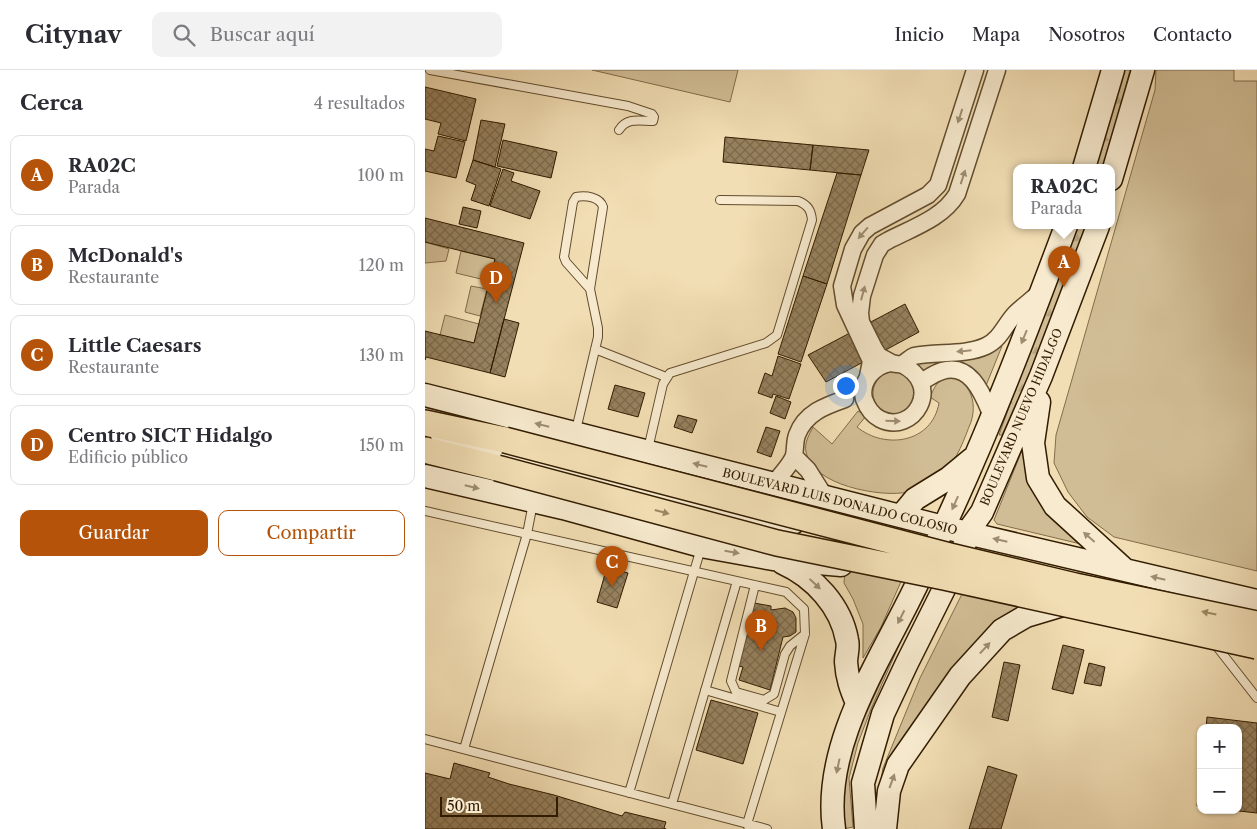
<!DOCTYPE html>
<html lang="es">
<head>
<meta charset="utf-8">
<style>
  :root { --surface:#fff; --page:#f2f2f3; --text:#2b2b33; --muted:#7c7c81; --line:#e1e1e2; --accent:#b45309 }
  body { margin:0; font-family:"Libre Caslon Text",serif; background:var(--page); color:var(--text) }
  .controls { position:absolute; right:15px; bottom:15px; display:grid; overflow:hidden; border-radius:10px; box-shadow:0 1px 4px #0004 }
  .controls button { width:45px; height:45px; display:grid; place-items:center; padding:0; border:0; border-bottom:1px solid var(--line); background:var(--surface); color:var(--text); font:25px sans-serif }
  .scale { position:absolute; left:15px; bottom:12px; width:118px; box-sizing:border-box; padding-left:5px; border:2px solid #321c00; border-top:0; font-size:14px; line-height:18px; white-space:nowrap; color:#321c00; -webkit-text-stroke:4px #f7eace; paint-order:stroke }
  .you { position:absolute; left:420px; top:315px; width:18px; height:18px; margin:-12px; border:4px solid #fff; border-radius:50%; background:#1a73e8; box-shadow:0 0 0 8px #1a73e833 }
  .badge { display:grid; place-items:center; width:32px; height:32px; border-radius:50%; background:var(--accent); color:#fff; font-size:16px; font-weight:700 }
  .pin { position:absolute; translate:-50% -41px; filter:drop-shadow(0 1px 2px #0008) }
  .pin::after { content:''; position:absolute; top:26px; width:18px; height:15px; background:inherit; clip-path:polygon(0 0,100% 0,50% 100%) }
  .popup { position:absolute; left:588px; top:94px; width:102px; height:65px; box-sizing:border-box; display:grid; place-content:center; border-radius:10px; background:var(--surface); filter:drop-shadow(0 1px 4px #0005); font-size:16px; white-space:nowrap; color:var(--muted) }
  .popup b { font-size:19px; color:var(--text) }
  .popup::after { content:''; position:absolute; left:50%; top:100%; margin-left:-10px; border:10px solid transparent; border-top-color:var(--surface) }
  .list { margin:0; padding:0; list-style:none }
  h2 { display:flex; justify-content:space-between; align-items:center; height:65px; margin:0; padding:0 20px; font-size:21px }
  h2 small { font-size:16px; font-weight:400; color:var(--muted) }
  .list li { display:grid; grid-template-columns:32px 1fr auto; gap:15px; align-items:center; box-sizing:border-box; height:80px; margin:0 10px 10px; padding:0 10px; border:1px solid var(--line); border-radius:10px }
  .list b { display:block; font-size:19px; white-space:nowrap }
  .list p { margin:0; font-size:16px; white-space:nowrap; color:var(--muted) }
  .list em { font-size:16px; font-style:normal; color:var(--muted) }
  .actions { display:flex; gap:10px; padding:15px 20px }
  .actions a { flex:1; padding:11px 0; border:1px solid var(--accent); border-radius:10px; text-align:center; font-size:18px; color:var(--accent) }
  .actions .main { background:var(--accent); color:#fff }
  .icon { flex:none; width:28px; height:28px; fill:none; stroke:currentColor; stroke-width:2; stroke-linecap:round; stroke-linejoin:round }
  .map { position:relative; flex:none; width:832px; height:759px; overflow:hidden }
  header { display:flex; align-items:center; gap:30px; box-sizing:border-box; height:70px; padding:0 25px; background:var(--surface); border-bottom:1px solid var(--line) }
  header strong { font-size:24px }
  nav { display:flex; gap:28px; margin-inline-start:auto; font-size:18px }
  .search { width:350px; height:45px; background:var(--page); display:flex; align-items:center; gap:12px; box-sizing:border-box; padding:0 18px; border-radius:10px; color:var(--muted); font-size:19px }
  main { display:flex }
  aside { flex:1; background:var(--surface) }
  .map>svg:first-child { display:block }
</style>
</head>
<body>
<header>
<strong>Citynav</strong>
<div class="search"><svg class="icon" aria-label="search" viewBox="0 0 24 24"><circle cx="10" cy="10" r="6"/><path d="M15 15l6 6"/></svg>Buscar aquí</div>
<nav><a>Inicio</a><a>Mapa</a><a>Nosotros</a><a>Contacto</a></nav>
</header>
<main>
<aside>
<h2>Cerca<small>4 resultados</small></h2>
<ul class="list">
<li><span class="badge">A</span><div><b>RA02C</b><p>Parada</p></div><em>100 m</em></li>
<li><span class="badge">B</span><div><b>McDonald's</b><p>Restaurante</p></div><em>120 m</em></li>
<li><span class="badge">C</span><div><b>Little Caesars</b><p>Restaurante</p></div><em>130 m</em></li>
<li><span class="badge">D</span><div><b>Centro SICT Hidalgo</b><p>Edificio público</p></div><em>150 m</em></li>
</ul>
<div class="actions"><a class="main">Guardar</a><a>Compartir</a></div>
</aside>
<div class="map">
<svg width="832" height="759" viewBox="0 0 832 759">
  <defs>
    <pattern id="forest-firs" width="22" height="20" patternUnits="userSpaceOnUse" patternTransform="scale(1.25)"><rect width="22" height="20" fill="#d1bd95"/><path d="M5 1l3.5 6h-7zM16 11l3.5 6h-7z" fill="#b4a27f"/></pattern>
    <pattern id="building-cross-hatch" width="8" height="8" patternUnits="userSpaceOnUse" patternTransform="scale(1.25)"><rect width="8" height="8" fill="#96815e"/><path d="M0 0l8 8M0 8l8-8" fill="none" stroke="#7b694b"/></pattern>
  </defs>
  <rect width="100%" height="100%" fill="#f2deb4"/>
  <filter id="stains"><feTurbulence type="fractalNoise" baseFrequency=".004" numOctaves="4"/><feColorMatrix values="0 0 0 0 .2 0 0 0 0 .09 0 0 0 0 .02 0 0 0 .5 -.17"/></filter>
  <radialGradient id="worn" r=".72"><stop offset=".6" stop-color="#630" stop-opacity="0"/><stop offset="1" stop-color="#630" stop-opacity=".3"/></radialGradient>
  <path fill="url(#forest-firs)" stroke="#826c4a" d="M691 0H705L680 98H666Z
    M649 156H662L605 306 577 365H574Z"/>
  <path fill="#d1bd95" stroke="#826c4a" d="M167 0H313L305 32Z
    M731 0H809V11H832V501L689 467 662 447 643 422 629 393 631 365 730 20Z
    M0 172 24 179 21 191 0 193Z
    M36 181 70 189 64 211 31 203Z
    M46 216 62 219 55 246 40 242Z
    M20 245 54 254 49 273 15 265Z
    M577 276 558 323 548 302 499 305 492 292 564 283Z
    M448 323a21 21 0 1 1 42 0a21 21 0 1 1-42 0Z
    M530 307C546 316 552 333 546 352 539 369 533 389 519 402 513 407 491 421 483 422 456 428 386 415 381 382 379 373 384 365 388 357L407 374 433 341 441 346 432 357C460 380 507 373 514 333L505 327C512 312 513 309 530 307Z
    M600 373 660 475 572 454 569 450Z
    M420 500 478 507 456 557 438 588V554L428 529 419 513Z
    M538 522 604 536 585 548 451 740 458 698 495 608Z
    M497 523 446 639 433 673 424 708 428 757 418 759V708L432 663Z"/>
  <path fill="url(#building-cross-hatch)" stroke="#321c00" d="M0 17 51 29 41 71 13 64 16 53 0 49Z
    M56 50 80 54 70 97 48 90Z
    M13 66 40 72 31 108 0 101V79L9 81Z
    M300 67 388 75 385 100 298 92Z
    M78 70 132 82 126 108 72 96Z
    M388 75 444 80 436 105 385 100Z
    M48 90 76 99 64 136 46 130 51 115 41 111Z
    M78 99 89 103 86 111 115 121 105 149 65 136Z
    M412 103 436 105 402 214 378 206Z
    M38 137 56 141 52 158 34 154Z
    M0 148 99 173 65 303 1 287 0 290V261L49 273 70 189 0 172Z
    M378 206 402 214 376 292 353 284Z
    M480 234 494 262 401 312 383 285Z
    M79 249 94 253 80 307 65 303Z
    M353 286 376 294 364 329 348 324 347 328 333 323 340 303 347 306Z
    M190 315 220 323 213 347 183 339Z
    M351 326 366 332 360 349 345 343Z
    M253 345 272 350 267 363 249 357Z
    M341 357 355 361 346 387 332 382Z
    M182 497 203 503 192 538 172 532Z
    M329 533 346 536V540L360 538 368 542 371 548V562L365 566 358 567 345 620 314 610 318 597 313 596Z
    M638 575 659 580 648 624 627 619Z
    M579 592 595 595 583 651 567 647Z
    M664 593 680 597 676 616 659 613Z
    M286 630 333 643 318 694 271 680Z
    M782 647 832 653V743L805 740H813V658H781Z
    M29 693 65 703 63 707 84 714 129 725 197 746 200 742 241 752 239 758 241 759H0V703L25 709Z
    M563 696 592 705 576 759H544Z
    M776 701V737L772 736Z"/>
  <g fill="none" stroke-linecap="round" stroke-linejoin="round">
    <defs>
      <path id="lane" d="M5 0 203 36 227 44 229 47 228 51C215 51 202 47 194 60
        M170 279 241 307
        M151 360 173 267V258L165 219 178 137C175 127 161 125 151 127L148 132 139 187 141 192 165 219
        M223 379 238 314 245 303 341 273 352 265 387 150C386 140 383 135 373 131L295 130
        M0 441 361 522 379 539 380 564 322 754 324 759
        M330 515 306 611 311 622 339 630 349 624 360 584 365 576 380 564
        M789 573 832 628
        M280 620 356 642
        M0 669 342 759
        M39 679 102 464 108 433
        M204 723 276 478
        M247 734 312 511"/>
      <path id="street" d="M467 293 454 286 450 280 436 252 435 243 437 226 450 185 457 174 464 170C487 158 518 148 532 124L572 0
        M476 294C520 315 488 366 455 349 447 345 442 337 439 329 435 312 448 296 465 293 468 293 473 295 476 294 481 293 484 288 489 286 512 281 539 286 561 276 576 269 580 254 591 243 598 236 607 230 614 223
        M443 306 446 291 420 235 417 216 428 179 437 163 445 156 503 125 513 115 550 0
        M496 312C503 308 510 303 517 301 546 292 558 325 567 346
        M369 386 383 400 400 427
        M349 414C355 405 363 398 368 388 371 382 369 373 372 365 380 343 400 336 420 329"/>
      <path id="secondary" d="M659 98 688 0
        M686 109 718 0
        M0 325 542 463 832 531
        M614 332 608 373 613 408 630 436 699 499
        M17 365 51 378 330 449 368 453
        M0 406 138 438 276 476 348 489 416 495
        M476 446 490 429 524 408 547 389
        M358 493C389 507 416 536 422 570 424 577 421 585 421 592 422 608 426 619 432 633
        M409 759C398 681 447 603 481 536 498 503 513 470 528 437 570 345 606 250 641 156
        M441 759 438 713 458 644 482 593 538 481 542 463 557 442 616 306 673 156
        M460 759 464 721 473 695 535 606 577 560 601 546 641 534"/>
      <path id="primary" d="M0 353 80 370
        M0 380 72 398"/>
    </defs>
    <use href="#lane" stroke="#624c2d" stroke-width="10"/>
    <use href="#street" stroke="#624c2d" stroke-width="19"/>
    <use href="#secondary" stroke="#321c00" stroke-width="25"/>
    <use href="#primary" stroke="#321c00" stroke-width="28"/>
    <use href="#lane" stroke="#f7eace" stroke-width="8"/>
    <use href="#street" stroke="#f7eace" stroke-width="16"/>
    <use href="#secondary" stroke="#f7eace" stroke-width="22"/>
    <use href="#primary" stroke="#f2deb4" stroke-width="25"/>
    <defs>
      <path id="primary-bridge" d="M80 370 525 486 650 516 832 554
        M72 398 352 473 519 507 832 576"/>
    </defs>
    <use href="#primary-bridge" stroke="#321c00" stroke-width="28" stroke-linecap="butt"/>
    <use href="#primary-bridge" stroke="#f2deb4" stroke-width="25"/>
  </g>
  <defs><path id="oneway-solid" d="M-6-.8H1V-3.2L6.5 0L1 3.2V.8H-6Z" transform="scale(1.25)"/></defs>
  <g fill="#9e8d71">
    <use href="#oneway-solid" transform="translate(535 46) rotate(108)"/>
    <use href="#oneway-solid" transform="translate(538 107) rotate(-72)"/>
    <use href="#oneway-solid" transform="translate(438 163) rotate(131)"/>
    <use href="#oneway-solid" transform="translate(438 223) rotate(-75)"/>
    <use href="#oneway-solid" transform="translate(599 267) rotate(112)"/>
    <use href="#oneway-solid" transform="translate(539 281) rotate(174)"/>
    <use href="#oneway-solid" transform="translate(468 351) rotate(1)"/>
    <use href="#oneway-solid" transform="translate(117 355) rotate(-166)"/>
    <use href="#oneway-solid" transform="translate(275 395) rotate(-166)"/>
    <use href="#oneway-solid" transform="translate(47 417) rotate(13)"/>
    <use href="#oneway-solid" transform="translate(530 433) rotate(114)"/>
    <use href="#oneway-solid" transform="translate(664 467) rotate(-139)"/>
    <use href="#oneway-solid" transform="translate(575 470) rotate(-167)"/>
    <use href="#oneway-solid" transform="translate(307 482) rotate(10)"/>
    <use href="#oneway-solid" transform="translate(733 508) rotate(-167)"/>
    <use href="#oneway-solid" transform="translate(390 514) rotate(43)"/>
    <use href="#oneway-solid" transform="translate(476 547) rotate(117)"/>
    <use href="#oneway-solid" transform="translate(560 578) rotate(-47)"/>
    <use href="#oneway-solid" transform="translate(413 696) rotate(102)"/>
    <use href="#oneway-solid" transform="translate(467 711) rotate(-70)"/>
  </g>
  <g fill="#9c8763">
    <use href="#oneway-solid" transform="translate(237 442) rotate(15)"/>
    <use href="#oneway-solid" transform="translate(784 543) rotate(-168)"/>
  </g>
  <g text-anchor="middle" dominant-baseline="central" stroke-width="4" stroke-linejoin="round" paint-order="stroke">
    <g font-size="12" fill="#321c00" stroke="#f7eace">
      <text transform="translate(596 347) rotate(-67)">BOULEVARD NUEVO HIDALGO</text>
      <text transform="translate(415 431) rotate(14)">BOULEVARD LUIS DONALDO COLOSIO</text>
    </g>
  </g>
  <rect width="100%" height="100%" filter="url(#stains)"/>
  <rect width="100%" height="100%" fill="url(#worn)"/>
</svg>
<div class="controls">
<button>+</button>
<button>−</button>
</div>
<div class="scale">50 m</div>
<div class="you"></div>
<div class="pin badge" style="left:639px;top:217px">A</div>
<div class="popup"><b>RA02C</b>Parada</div>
<div class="pin badge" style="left:336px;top:581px">B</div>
<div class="pin badge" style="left:187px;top:517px">C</div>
<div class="pin badge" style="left:71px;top:233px">D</div>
</div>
</main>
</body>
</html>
